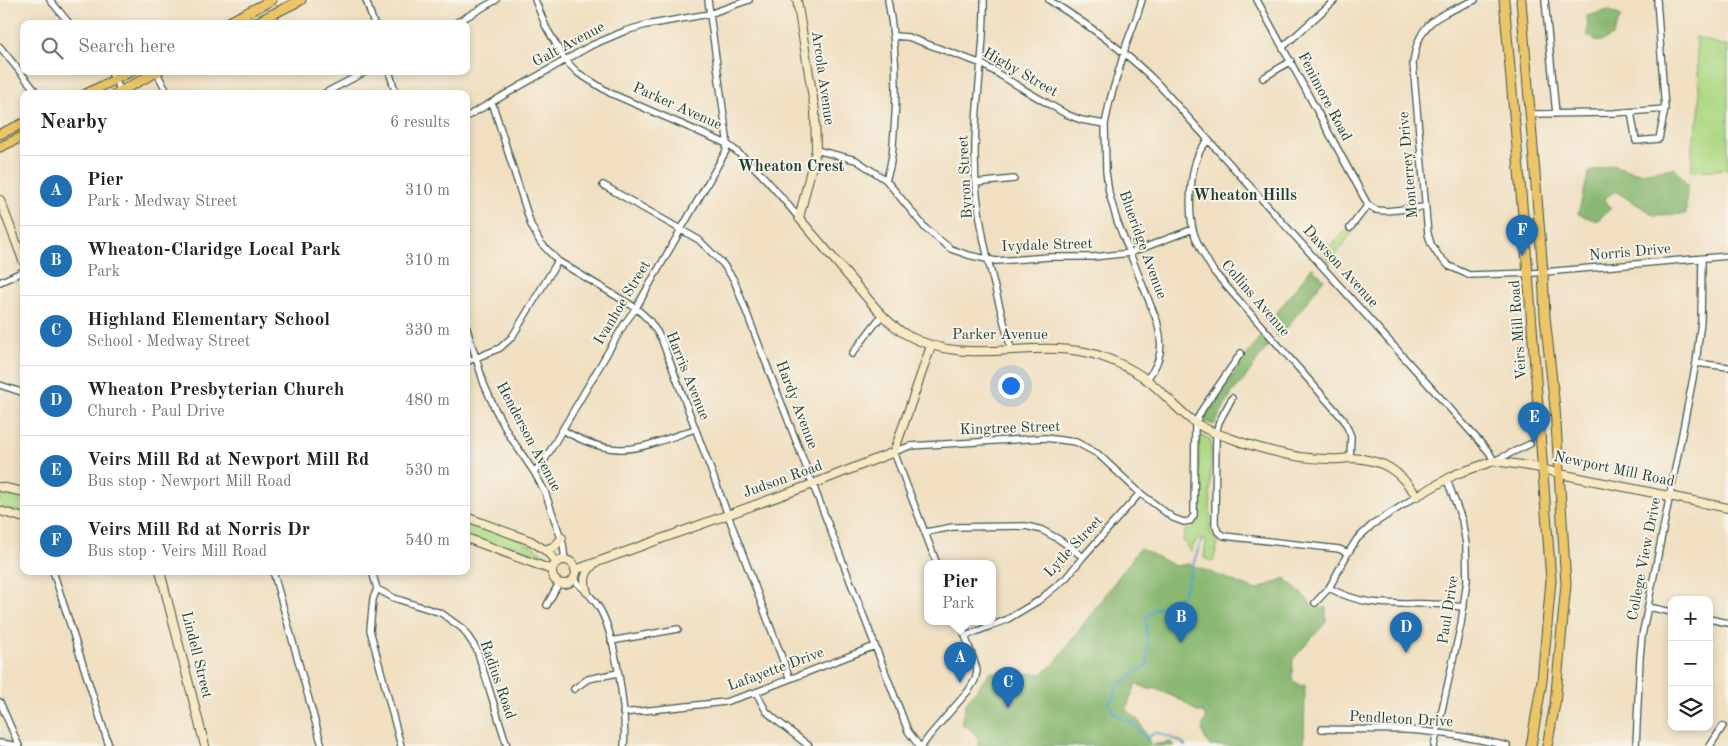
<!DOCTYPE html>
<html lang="en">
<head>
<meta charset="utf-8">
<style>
  :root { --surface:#fff; --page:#f2f2f2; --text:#222; --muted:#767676; --line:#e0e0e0; --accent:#1f6fb2 }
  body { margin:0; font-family:"Old Standard TT",serif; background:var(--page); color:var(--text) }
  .controls { position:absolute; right:15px; bottom:15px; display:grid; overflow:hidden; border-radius:10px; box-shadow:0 2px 8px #0003 }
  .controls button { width:45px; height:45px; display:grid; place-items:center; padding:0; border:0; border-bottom:1px solid var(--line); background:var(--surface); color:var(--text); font:25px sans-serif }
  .you { position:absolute; left:1010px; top:385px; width:18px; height:18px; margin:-12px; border:4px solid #fff; border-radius:50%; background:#1a73e8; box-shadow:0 0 0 8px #1a73e833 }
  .badge { display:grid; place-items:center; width:32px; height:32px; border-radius:50%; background:var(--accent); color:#fff; font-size:16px; font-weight:700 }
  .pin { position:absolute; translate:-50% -41px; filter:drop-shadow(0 1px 2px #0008) }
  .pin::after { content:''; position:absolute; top:26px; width:18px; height:15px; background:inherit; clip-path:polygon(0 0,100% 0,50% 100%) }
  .popup { position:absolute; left:924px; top:560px; width:72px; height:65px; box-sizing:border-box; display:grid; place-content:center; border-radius:10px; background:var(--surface); filter:drop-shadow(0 1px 4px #0005); font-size:16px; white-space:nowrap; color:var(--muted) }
  .popup b { font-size:19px; color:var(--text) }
  .popup::after { content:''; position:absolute; left:50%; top:100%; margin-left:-10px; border:10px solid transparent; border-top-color:var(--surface) }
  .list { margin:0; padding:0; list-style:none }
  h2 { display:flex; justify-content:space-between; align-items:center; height:65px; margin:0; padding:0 20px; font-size:21px }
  h2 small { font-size:16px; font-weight:400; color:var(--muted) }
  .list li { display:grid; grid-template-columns:32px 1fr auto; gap:15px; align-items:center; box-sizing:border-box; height:70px; padding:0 20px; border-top:1px solid var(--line) }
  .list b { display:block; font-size:19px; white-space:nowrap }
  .list p { margin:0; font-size:16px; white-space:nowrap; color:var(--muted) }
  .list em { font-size:16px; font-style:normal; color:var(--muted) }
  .icon { flex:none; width:28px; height:28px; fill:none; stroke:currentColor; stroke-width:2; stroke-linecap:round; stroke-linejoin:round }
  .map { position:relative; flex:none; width:1728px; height:746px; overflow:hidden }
  .search { position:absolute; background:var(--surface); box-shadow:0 2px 8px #0003; left:20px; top:20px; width:450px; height:55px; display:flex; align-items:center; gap:12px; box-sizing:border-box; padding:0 18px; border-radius:10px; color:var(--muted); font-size:19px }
  .panel { position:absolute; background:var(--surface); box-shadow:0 2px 8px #0003; left:20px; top:90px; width:450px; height:485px; border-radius:10px }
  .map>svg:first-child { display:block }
</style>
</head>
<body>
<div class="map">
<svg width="1728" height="746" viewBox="0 0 1728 746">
  <rect width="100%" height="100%" fill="#f7f3e8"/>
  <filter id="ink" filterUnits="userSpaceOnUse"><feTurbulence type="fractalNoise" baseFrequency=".02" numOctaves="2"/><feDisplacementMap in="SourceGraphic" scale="10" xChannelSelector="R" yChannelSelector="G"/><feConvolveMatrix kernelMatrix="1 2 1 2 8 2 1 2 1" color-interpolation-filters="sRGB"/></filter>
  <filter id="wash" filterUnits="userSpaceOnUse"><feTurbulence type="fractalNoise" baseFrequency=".0096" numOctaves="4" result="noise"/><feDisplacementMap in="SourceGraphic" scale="20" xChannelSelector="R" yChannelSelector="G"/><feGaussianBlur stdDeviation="1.12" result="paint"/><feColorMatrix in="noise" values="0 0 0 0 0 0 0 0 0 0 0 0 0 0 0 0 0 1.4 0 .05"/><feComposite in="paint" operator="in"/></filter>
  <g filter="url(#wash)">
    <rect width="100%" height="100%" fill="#f0dfc1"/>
    <path fill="#add884" stroke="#668a5c" d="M1696 37 1728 47V169L1692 171V145L1699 115 1700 103Z
      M1348 229 1354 230 1330 262 1322 253Z
      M1203 436 1210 439 1211 445 1210 527 1211 534 1218 543 1213 562 1204 558 1206 540 1197 539 1190 552 1183 540 1185 530H1191L1198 522 1199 444Z
      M0 491 24 497V513L0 507Z
      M466 520C496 531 528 538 550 560L547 564 466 535Z"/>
    <path fill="#8ab872" stroke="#547a53" d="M1608 10 1621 16 1612 36C1600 43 1600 43 1588 36L1587 16Z
      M1612 165 1639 173 1675 168 1687 185 1686 214 1654 215 1615 191 1604 199 1611 208 1597 221 1578 214 1589 172Z
      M1312 267 1324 279 1279 338 1268 324Z
      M1261 335 1269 344 1243 381 1231 394 1214 425 1205 422 1206 413Z
      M1140 548 1175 566 1189 564 1256 590 1285 578 1308 600 1315 610 1326 607V622L1293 659 1292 680 1302 686 1305 685 1304 746H1210C1203 735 1199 730 1206 719L1203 712H1197L1183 701 1152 687 1151 690 1136 684 1126 709 1139 721 1151 745 1171 742 1175 746H977L979 740 974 732 961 723 966 703 990 672 1042 674 1054 664Z"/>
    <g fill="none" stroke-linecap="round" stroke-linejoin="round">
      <path stroke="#4fa5cc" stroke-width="2" d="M1185 746 1180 741 1155 732 1147 739 1132 723 1114 714 1109 702 1115 697V687L1148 665 1146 617 1154 610 1183 595 1201 541"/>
    </g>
  </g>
  <g filter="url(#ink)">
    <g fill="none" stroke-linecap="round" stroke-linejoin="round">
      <defs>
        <path id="street" d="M50 0 70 24
          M366 0 374 24
          M535 0 546 27 565 60 578 73 610 93 727 144C756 165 777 192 799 218
          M984 0C985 53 974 106 975 159 975 224 995 287 1011 349
          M1049 0C1087 24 1126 51 1158 84L1489 452 1494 461 1530 444
          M1142 0 1137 16 1126 45 1124 53 1110 100 1105 124 1106 171 1109 193 1117 221 1157 321C1163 345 1163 359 1147 379
          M1257 0 1368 205 1376 210 1386 211 1425 207
          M1475 0C1439 16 1418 20 1413 64L1428 234 1431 244 1438 255 1449 266 1469 275 1533 273 1728 256
          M1545 0 1556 114
          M454 24 496 0
          M894 36 908 37 982 64 1028 92 1066 114 1081 120 1105 124
          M0 47 38 94
          M1283 47 1335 0
          M110 71 121 91
          M156 71 168 94
          M389 71 396 94
          M1263 78 1291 61
          M323 94 367 71
          M492 102 531 225 540 242 558 261 636 308 649 320 661 338 790 679
          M1631 112 1636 141 1659 139 1665 109
          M1531 114 1614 113 1665 109 1657 0
          M466 117 590 46 625 31 646 25 709 14 749 0
          M1208 140C1205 144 1201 148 1199 153 1190 172 1188 209 1193 230 1197 245 1206 259 1214 272L1344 420 1351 436 1350 458
          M816 150 856 160 886 180 926 229 951 249 968 255 996 261 1049 257H1093L1130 253 1193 229
          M886 180C892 164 893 148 894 131 898 87 896 44 888 0
          M976 183 1014 179
          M603 185 699 240 723 264 734 280 908 731 919 746
          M1350 228 1368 205
          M0 282 24 271
          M466 326 484 384 495 409 509 435 534 472 545 492 563 544 565 560
          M852 354 882 315
          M466 362 500 348 512 337 558 261
          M1696 363 1728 367
          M0 385 24 393
          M1232 398 1219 422 1216 433 1215 524 1218 532 1224 536 1339 549 1348 553
          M563 430C617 462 640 448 695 429
          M534 472 544 461 625 323 636 308 726 151 727 138 708 0
          M926 532 953 527 1026 526 1042 530 1060 540 1083 557
          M937 564 894 452 910 446 1045 438 1076 442 1098 454 1140 493 1173 518 1184 522 1190 521 1194 515 1195 423 1203 408 1241 353
          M53 571 109 746
          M273 571 322 746
          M372 571 377 589 373 599 370 630 401 746
          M573 579C584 589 594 598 601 611 616 640 627 713 624 746
          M1329 588C1367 608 1392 603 1432 604 1443 604 1453 606 1464 607
          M377 589 394 598 441 613 463 629 477 650 507 746
          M1315 603 1329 588 1348 553 1357 539 1372 525 1417 496
          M547 605 559 583
          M1648 607 1672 612
          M1709 619 1728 623
          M965 636 1006 620 1038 601 1066 578 1083 557 1140 493
          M611 641 678 629
          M574 689 588 679 618 673
          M756 692 766 711 776 720 809 746
          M0 702 19 746
          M623 713 725 702 756 692 875 646
          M1322 729C1350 730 1379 729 1407 730 1441 732 1474 738 1507 746
          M0 743 19 746
          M922 746 930 735 969 690 975 680 977 671 976 666 960 622
          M1434 746 1461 624 1467 580 1466 544 1462 520 1447 480
          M1636 746 1640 657 1642 636 1696 363 1701 321 1702 259
          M1710 746 1723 726"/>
        <path id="secondary" d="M797 0 815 111 816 150 799 218C818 240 837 263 856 285 871 302 886 323 907 335 965 367 1023 340 1085 352 1105 356 1132 368 1147 380 1162 391 1174 406 1189 418 1204 431 1225 436 1244 443 1271 452 1300 459 1329 459 1336 460 1344 458 1352 458 1385 460 1398 470 1417 496L1456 474 1494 461 1535 467 1565 475 1728 508
          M0 200 24 263
          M0 487 24 492
          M0 511 24 518
          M466 517 531 541 545 550 557 562
          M466 538 552 570
          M545 550 555 546 562 538
          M552 572a12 12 0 1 1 24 0a12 12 0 1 1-24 0Z
          M575 570 813 484 894 452 931 346
          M160 571 205 746
          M587 592C583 580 585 573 593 565"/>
        <path id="primary" d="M1504 0 1528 273 1551 580 1542 681 1531 746
          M1521 0 1543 272 1545 317 1555 408 1566 584 1555 704 1547 746
          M225 24 272 0
          M253 24 301 0
          M86 94 132 71
          M115 94 159 71
          M0 134 24 123
          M0 147 24 136"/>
      </defs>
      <use href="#street" stroke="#3e5549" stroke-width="8"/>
      <use href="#secondary" stroke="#3e5549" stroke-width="10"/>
      <use href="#primary" stroke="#3e5549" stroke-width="11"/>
      <use href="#street" stroke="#fff" stroke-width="5.5"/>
      <use href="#secondary" stroke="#f8e8c3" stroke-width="8"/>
      <use href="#primary" stroke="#edc569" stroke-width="9"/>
    </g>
  </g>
  <g text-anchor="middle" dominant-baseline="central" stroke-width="4" stroke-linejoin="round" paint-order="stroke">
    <g font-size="15" fill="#1f3d34" stroke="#f7f3e8">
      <text transform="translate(569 45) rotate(-28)">Galt Avenue</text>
      <text transform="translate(1020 73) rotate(30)">Higby Street</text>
      <text transform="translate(822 78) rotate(82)">Arcola Avenue</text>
      <text transform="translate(1324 97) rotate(62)">Fenimore Road</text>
      <text transform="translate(677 107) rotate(24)">Parker Avenue</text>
      <text transform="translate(1409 165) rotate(-95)">Monterrey Drive</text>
      <text transform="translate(966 177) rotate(-93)">Byron Street</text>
      <text transform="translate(1142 245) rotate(70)">Blueridge Avenue</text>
      <text transform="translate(1047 246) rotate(-2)">Ivydale Street</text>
      <text transform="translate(1630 253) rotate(-5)">Norris Drive</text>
      <text transform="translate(1340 267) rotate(48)">Dawson Avenue</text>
      <text transform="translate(1255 299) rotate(49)">Collins Avenue</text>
      <text transform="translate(623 303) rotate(-59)">Ivanhoe Street</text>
      <text transform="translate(1519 330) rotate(-94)">Veirs Mill Road</text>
      <text x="1000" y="335">Parker Avenue</text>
      <text transform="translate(687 376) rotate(68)">Harris Avenue</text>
      <text transform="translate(796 405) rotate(69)">Hardy Avenue</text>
      <text transform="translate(1010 429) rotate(-2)">Kingtree Street</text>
      <text transform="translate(528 437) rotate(62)">Henderson Avenue</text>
      <text transform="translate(1614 470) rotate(12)">Newport Mill Road</text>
      <text transform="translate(783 480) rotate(-20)">Judson Road</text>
      <text transform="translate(1074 547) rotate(-47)">Lytle Street</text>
      <text transform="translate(1645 559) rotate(-79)">College View Drive</text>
      <text transform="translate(1449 610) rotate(-81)">Paul Drive</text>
      <text transform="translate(196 655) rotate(76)">Lindell Street</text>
      <text transform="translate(776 670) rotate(-20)">Lafayette Drive</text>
      <text transform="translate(497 680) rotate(71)">Radius Road</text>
      <text transform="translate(1401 720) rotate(3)">Pendleton Drive</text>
    </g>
    <g font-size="16" font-weight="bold" fill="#1f3d34" stroke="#f7f3e8">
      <text x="791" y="167">Wheaton Crest</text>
      <text x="1245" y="196">Wheaton Hills</text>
    </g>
  </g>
</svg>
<div class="controls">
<button>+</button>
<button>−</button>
<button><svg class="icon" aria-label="layers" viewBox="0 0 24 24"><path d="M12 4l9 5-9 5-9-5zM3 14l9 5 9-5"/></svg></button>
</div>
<div class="you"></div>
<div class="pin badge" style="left:960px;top:683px">A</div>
<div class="popup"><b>Pier</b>Park</div>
<div class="pin badge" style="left:1181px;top:643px">B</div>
<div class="pin badge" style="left:1008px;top:708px">C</div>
<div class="pin badge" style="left:1406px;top:653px">D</div>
<div class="pin badge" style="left:1534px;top:443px">E</div>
<div class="pin badge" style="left:1522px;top:256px">F</div>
<div class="search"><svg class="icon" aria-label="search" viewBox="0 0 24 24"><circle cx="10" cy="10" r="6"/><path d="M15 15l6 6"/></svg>Search here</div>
<section class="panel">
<h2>Nearby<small>6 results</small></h2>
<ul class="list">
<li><span class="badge">A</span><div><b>Pier</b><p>Park · Medway Street</p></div><em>310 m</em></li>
<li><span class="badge">B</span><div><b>Wheaton-Claridge Local Park</b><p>Park</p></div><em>310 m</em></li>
<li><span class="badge">C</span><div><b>Highland Elementary School</b><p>School · Medway Street</p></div><em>330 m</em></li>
<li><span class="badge">D</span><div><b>Wheaton Presbyterian Church</b><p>Church · Paul Drive</p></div><em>480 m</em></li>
<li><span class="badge">E</span><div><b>Veirs Mill Rd at Newport Mill Rd</b><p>Bus stop · Newport Mill Road</p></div><em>530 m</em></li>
<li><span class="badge">F</span><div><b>Veirs Mill Rd at Norris Dr</b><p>Bus stop · Veirs Mill Road</p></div><em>540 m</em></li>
</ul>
</section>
</div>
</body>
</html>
